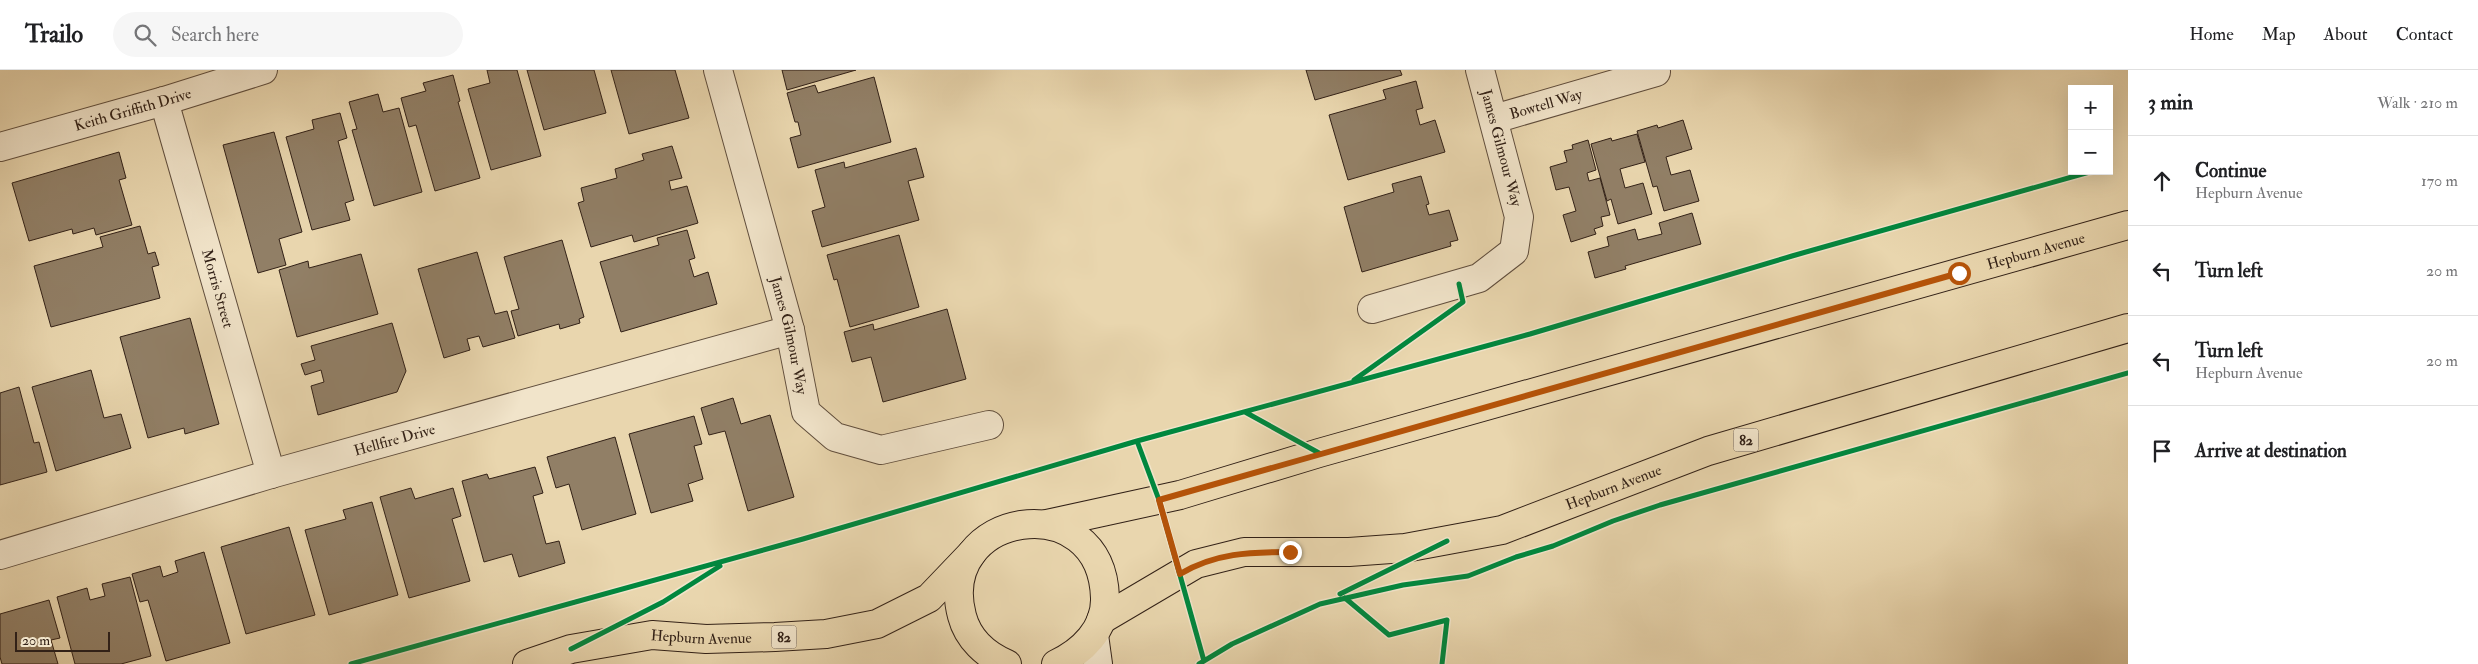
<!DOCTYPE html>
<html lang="en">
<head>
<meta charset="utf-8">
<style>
  :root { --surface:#fff; --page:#f6f6f6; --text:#202124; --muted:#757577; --line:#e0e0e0 }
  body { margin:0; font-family:"IM FELL Double Pica",serif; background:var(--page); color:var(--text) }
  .controls { position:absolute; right:15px; top:15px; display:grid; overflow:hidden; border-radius:0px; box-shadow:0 5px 20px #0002 }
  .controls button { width:45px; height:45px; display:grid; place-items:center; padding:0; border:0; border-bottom:1px solid var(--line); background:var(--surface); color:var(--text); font:25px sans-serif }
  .scale { position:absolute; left:15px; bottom:12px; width:95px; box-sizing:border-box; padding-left:5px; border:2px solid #322117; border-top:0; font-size:14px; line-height:18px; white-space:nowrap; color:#322117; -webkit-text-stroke:4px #f1e4ca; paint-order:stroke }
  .stop { position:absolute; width:15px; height:15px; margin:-11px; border:4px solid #b45309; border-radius:50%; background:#fff }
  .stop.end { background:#b45309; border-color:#fff; box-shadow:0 1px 5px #0008 }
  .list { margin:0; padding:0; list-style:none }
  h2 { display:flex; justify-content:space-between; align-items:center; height:65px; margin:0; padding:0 20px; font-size:21px }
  h2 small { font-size:16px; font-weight:400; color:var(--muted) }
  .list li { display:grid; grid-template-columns:32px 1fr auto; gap:15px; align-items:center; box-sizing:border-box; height:90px; padding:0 20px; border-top:1px solid var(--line) }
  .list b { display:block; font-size:19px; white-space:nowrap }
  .list p { margin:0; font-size:16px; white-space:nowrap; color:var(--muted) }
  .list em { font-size:16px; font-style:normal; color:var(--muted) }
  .icon { flex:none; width:28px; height:28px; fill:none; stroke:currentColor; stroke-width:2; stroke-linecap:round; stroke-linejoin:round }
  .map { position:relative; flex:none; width:2128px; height:594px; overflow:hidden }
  header { display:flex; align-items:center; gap:30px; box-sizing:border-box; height:70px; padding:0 25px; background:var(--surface); border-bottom:1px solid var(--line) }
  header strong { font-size:24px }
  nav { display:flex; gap:28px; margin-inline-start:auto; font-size:18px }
  .search { width:350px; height:45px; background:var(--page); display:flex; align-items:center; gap:12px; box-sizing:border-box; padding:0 18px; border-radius:28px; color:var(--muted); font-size:19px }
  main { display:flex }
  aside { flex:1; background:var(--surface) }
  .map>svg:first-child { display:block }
</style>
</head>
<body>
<header>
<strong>Trailo</strong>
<div class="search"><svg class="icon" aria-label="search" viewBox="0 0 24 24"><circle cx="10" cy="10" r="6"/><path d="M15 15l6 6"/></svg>Search here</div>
<nav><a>Home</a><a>Map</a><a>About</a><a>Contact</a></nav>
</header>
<main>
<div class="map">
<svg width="2128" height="594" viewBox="0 0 2128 594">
  <rect width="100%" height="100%" fill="#e9d6ae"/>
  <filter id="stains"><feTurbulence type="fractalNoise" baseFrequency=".004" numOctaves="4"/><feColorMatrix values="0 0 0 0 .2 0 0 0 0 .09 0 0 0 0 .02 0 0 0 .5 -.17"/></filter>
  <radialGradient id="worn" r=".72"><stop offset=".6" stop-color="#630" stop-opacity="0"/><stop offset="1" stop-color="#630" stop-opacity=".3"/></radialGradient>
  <path fill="#917f66" stroke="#322117" d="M487 0H517L541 86 491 100 468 19 490 13Z
    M527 0H594L606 43 544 60Z
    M611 0H675L689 48 629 64Z
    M782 0H856L787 20Z
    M1306 0H1400L1402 5 1315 30Z
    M453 5 460 31 458 32 480 108 435 121 416 55 409 57 401 28 426 21 423 13Z
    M874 7 891 72 798 98 790 68 801 65 798 52H795L787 23 815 15 818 23Z
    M1416 11 1423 38 1416 40 1420 55 1435 50 1445 82 1348 110 1329 45 1386 29 1383 20Z
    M378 24 383 42 399 38 422 122 374 136 352 60 357 59 349 32Z
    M340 43 347 68 338 71 354 130 345 133 350 150 312 160 286 67 314 59 312 50Z
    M1683 50 1692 79 1666 87 1671 105 1690 100 1699 131 1664 141 1657 116 1653 117 1637 61 1657 55 1658 58Z
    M274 62 302 162 279 169 286 195 258 203 223 75Z
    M1637 64 1645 92 1620 99 1625 118 1643 113 1652 144 1618 154 1611 129 1607 131 1591 74 1611 68 1612 71Z
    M1588 70 1596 100 1587 103 1589 111 1600 108 1610 145 1601 147 1603 156 1594 159 1596 164 1571 172 1563 145 1576 141 1569 117 1556 120 1550 97 1567 92 1564 81 1573 79 1572 75Z
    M672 76 682 108 669 111 671 120 687 116 698 153 634 172 632 165 591 177 578 133 584 131 581 118 617 108 615 99 644 90 642 84Z
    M916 78 924 107 908 111 919 150 822 177 812 141 825 137 815 100 844 92 845 98Z
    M119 82 126 108 119 110 132 155 96 165 94 158 73 164 72 159 29 171 12 113Z
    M1421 106 1429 134 1426 135 1429 145 1449 140 1458 170 1450 172 1451 176 1362 202 1344 137 1394 122 1392 114Z
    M1692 143 1701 174 1625 196 1626 199 1595 208 1588 182 1609 176 1607 167 1635 159 1638 170 1662 164 1659 153Z
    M140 156 148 184 155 182 159 195 152 197 160 228 51 257 34 196 103 177 100 167Z
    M687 160 695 188 689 190 694 207 708 202 717 234 621 262 600 192 659 175 657 168Z
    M899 165 919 237 850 257 837 209 834 210 827 185Z
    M562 170 584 247 579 249 580 253 560 259 559 254 518 266 511 241 519 239 504 187Z
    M477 182 495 244 507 241 515 268 483 277 479 266 467 269 470 280 444 288 418 199Z
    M361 184 378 244 297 267 279 200 308 191 309 198Z
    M947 239 966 309 883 332 871 287 852 292 844 262 873 254 874 260Z
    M190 248 219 354 185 364 184 358 148 368 120 267Z
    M392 253 406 301 397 322 318 345 311 316 324 312 321 300 305 305 301 294 315 290 311 276Z
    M91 300 104 348 121 344 131 378 56 401 32 317Z
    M19 317 34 373 39 372 47 402 0 415V323Z
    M733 328 741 354 770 345 794 427 748 441 725 361 709 365 701 338Z
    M694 346 702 374 694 376 703 409 688 414 693 431 651 443 629 364Z
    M615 367 636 444 582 460 569 414 556 418 547 387Z
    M535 397 543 423 533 426 546 474 559 471 565 493 519 507 512 484 484 492 462 411 487 404 489 409Z
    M411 418 415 429 453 418 461 446 452 449 470 511 409 528 380 427Z
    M372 432 398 525 329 545 305 460 346 449 343 440Z
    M289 457 315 545 246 564 221 477Z
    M204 482 230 573 166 591 148 530 140 532 132 504 160 496 163 507 178 502 175 491Z
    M130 507 151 586 121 594H75L57 527 87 518 90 530 105 526 102 514Z
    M49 530 60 568 51 570 58 594H2L0 587V544Z"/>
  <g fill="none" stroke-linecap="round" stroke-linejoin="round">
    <defs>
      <g id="street">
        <path id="s1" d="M718 0 790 260 806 342 835 367 881 380 989 355"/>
        <path id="s2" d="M164 31 271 404"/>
        <path id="s3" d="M1494 49 1656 2"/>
        <path id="s4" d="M0 77 164 31 263 0"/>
        <path d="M1372 239 1479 208 1514 181 1519 147 1480 0"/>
        <path id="s5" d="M0 485 271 404 790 260"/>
      </g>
      <path id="secondary" d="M1094 565 1098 594"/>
      <g id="primary">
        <path id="s6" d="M1047 454 1180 425 1319 383 2128 155"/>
        <path id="s7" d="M1101 550 1196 494 1244 482H1349L1405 478 1502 460 1708 381 2128 258"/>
        <path id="s8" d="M527 594 571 579 652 565 706 569 775 567 826 564 877 554 929 528 972 483"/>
        <path d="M1007 594C986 585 968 569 962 546 934 441 1102 414 1105 528 1106 559 1082 582 1056 594"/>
      </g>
    </defs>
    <use href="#street" stroke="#604e3d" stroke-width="30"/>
    <use href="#secondary" stroke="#322117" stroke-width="30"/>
    <use href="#primary" stroke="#322117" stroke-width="30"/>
    <use href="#street" stroke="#f1e4ca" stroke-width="28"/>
    <use href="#secondary" stroke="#f1e4ca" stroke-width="28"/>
    <use href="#primary" stroke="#e9d6ae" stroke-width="28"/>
    <defs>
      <path id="cycleway" d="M1354 310 1463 232 1459 214
        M1245 342 1319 383
        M1137 371 1159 430 1204 591
        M1340 524 1447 471
        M1345 528 1389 565 1447 550 1442 594
        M571 579 663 532 720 496
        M351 594 803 469 1137 371 1530 264 1792 186 2093 101
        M1199 594 1232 574 1320 534 1403 515 1468 506 1516 487 1553 476 1613 451 1660 435 2128 303"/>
    </defs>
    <use href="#cycleway" stroke="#f1e4ca" stroke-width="8"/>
    <use href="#cycleway" stroke="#00873e" stroke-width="5"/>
  </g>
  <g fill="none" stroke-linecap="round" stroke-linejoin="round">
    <path stroke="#b45309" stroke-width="6" d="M1290 482C1250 482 1215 483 1180 504L1159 430 1959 203"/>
  </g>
  <g text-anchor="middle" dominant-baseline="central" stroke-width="5" stroke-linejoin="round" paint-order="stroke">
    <g fill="#f1e4ca" stroke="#6b5c4d" stroke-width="1">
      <rect x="1733.5" y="358.5" width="25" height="23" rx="4"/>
      <rect x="771.5" y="555.5" width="25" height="23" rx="4"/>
    </g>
    <g font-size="14" font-weight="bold" fill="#322117">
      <text x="1746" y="370">82</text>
      <text x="784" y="567">82</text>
    </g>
    <g font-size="15" fill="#322117" stroke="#f1e4ca">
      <text stroke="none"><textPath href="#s3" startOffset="54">Bowtell Way</textPath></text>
      <text stroke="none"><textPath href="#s4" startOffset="138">Keith Griffith Drive</textPath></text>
      <text transform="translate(1501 78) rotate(75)">James Gilmour Way</text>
      <text stroke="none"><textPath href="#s6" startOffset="1026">Hepburn Avenue</textPath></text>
      <text stroke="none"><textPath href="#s2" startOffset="195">Morris Street</textPath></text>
      <text stroke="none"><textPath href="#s1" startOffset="275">James Gilmour Way</textPath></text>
      <text stroke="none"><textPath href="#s5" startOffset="411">Hellfire Drive</textPath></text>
      <text stroke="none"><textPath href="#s7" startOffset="539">Hepburn Avenue</textPath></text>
      <text stroke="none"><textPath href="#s8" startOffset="178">Hepburn Avenue</textPath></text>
    </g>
  </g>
  <rect width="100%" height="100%" filter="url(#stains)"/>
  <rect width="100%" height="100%" fill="url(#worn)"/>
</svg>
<div class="controls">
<button>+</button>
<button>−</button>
</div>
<div class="scale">20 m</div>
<div class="stop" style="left:1959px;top:203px"></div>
<div class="stop end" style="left:1290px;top:482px"></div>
</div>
<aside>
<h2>3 min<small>Walk · 210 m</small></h2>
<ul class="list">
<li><svg class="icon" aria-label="ahead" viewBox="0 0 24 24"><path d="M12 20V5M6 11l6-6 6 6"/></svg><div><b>Continue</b><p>Hepburn Avenue</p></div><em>170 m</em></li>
<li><svg class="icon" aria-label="left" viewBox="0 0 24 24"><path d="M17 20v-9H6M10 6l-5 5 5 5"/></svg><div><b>Turn left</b></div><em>20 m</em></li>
<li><svg class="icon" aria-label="left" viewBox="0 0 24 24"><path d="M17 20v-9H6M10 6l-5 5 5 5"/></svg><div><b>Turn left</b><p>Hepburn Avenue</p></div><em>20 m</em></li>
<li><svg class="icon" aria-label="arrive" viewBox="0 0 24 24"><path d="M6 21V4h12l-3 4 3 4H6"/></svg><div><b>Arrive at destination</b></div></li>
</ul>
</aside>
</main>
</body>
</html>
